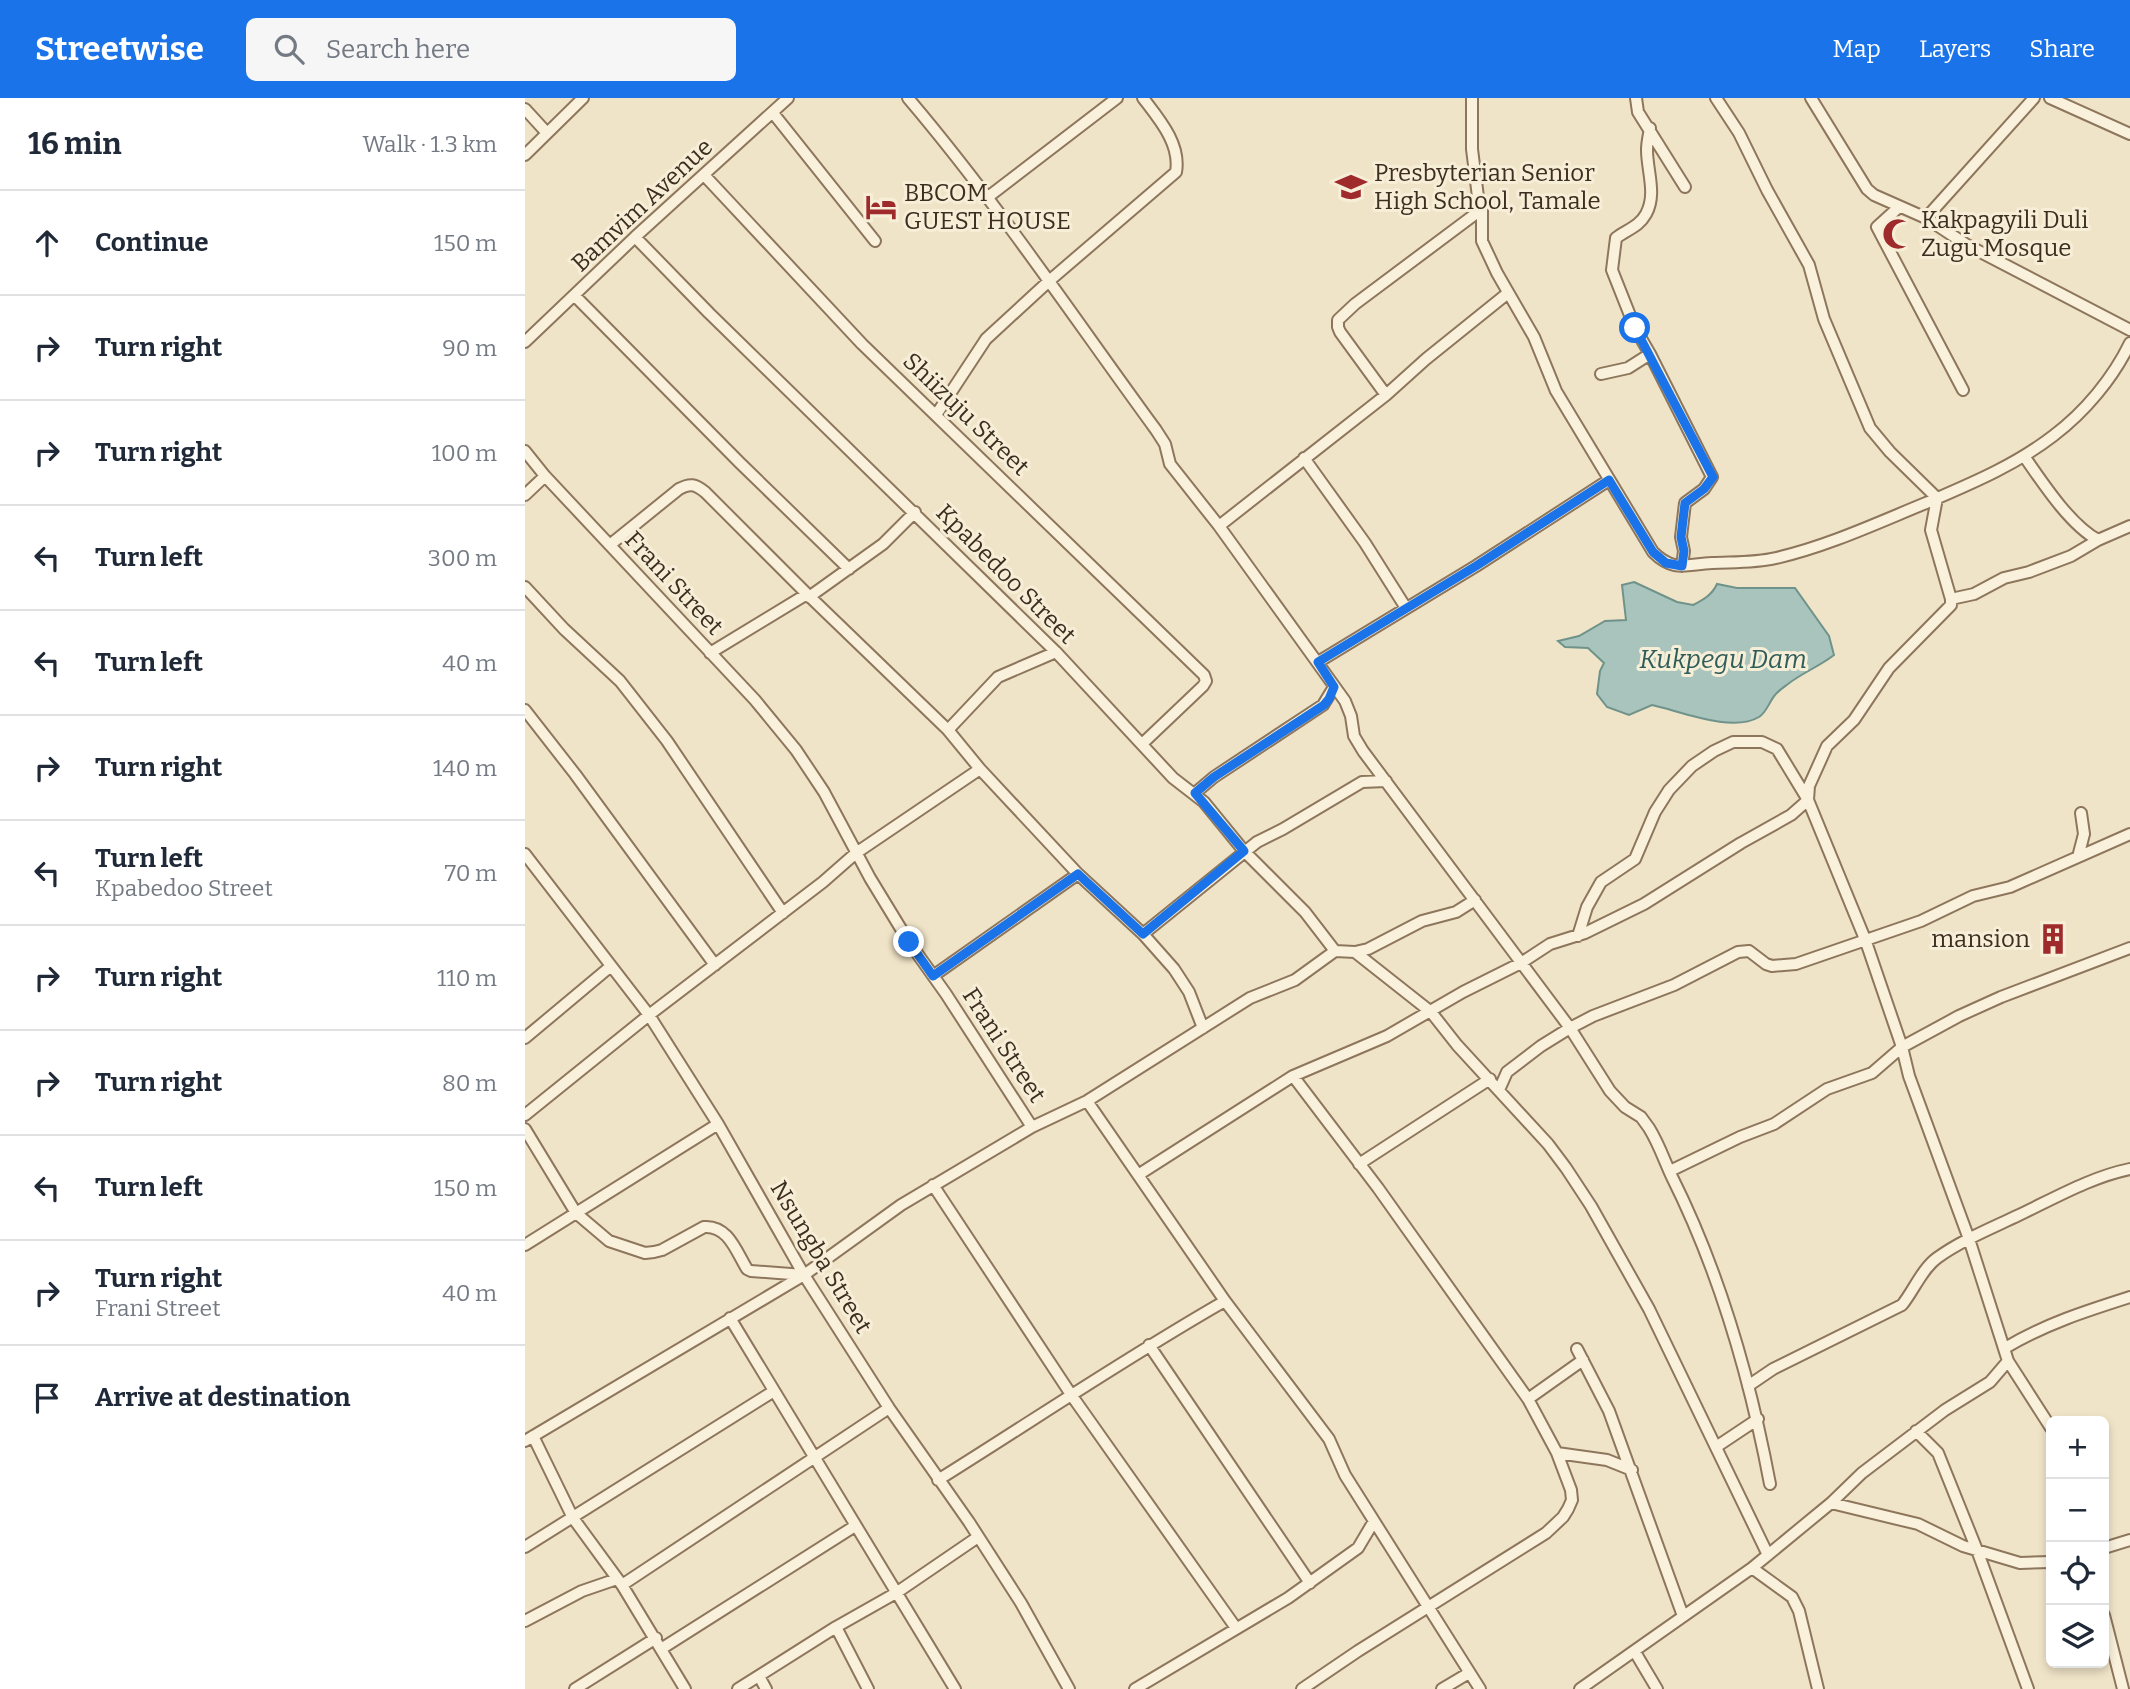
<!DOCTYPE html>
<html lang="en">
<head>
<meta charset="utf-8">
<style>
  :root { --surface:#fff; --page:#f6f6f7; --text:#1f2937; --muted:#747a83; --line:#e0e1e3; --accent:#1a73e8 }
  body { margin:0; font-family:Bitter,serif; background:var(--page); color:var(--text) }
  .controls { position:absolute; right:21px; bottom:21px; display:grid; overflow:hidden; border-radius:10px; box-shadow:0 4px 10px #0003 }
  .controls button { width:63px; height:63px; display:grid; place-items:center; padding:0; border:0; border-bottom:2px solid var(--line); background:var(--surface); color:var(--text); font:35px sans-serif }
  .stop { position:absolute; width:21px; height:21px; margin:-16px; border:5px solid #1a73e8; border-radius:50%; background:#fff }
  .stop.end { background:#1a73e8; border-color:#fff; box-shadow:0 2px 7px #0008 }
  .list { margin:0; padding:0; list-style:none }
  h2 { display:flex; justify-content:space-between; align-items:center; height:91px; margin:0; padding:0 28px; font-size:30px }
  h2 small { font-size:23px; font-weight:400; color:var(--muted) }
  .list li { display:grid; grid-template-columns:46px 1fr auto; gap:21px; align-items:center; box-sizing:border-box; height:105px; padding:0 28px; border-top:2px solid var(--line) }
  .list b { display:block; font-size:26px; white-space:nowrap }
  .list p { margin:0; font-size:23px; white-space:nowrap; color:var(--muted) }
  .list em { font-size:23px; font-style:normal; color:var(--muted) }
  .icon { flex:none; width:38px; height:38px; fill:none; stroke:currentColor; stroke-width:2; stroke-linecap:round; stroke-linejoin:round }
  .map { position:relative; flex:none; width:1605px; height:1591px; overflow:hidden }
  header { display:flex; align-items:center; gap:42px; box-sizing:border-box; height:98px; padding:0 35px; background:var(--accent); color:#fff }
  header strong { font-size:33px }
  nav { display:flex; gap:38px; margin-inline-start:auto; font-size:24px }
  .search { width:490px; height:63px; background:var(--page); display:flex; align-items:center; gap:18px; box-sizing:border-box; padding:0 24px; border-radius:10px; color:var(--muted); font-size:26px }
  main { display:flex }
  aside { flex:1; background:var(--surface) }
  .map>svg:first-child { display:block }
</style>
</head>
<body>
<header>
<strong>Streetwise</strong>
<div class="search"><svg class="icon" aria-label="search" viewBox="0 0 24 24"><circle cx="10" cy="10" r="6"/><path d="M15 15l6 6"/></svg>Search here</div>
<nav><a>Map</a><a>Layers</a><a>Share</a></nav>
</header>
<main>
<aside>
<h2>16 min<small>Walk · 1.3 km</small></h2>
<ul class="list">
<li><svg class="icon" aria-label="ahead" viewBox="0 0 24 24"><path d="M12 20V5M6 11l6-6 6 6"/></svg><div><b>Continue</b></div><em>150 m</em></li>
<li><svg class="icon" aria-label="right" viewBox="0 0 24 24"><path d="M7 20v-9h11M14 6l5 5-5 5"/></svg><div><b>Turn right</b></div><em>90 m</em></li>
<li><svg class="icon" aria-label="right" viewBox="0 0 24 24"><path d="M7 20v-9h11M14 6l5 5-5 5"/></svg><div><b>Turn right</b></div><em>100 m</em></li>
<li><svg class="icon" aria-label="left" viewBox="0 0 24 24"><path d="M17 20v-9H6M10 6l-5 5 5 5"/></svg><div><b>Turn left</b></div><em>300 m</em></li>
<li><svg class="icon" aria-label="left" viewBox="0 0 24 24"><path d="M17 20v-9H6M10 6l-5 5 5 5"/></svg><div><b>Turn left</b></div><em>40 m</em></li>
<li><svg class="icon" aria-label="right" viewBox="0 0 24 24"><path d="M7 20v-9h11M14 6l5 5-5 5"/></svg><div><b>Turn right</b></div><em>140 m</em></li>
<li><svg class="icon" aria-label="left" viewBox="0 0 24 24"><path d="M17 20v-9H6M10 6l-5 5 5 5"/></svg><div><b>Turn left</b><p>Kpabedoo Street</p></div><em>70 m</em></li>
<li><svg class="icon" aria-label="right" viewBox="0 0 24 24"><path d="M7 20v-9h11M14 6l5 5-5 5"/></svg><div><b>Turn right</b></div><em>110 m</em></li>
<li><svg class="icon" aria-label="right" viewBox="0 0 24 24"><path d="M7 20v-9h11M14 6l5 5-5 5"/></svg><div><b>Turn right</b></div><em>80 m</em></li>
<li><svg class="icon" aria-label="left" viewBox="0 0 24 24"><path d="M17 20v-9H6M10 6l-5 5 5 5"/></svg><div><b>Turn left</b></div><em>150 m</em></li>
<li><svg class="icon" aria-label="right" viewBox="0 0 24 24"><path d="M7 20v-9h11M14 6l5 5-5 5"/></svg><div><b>Turn right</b><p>Frani Street</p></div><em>40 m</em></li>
<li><svg class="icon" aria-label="arrive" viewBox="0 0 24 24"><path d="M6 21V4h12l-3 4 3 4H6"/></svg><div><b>Arrive at destination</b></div></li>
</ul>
</aside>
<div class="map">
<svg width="1605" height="1591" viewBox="0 0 1605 1591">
  <rect width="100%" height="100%" fill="#f0e4c8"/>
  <path fill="#a9c4bc" stroke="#6f938a" stroke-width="2" d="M1109 484 1152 504 1168 507C1178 502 1187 497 1192 486L1212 490H1270L1304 538 1309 557C1295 568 1277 575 1263 586 1259 589 1253 593 1250 597 1244 604 1242 614 1234 619 1207 635 1155 613 1127 607L1104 617 1082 609 1072 596 1075 573 1079 565 1063 550 1040 549 1033 543 1054 538 1080 523 1101 522 1097 487Z"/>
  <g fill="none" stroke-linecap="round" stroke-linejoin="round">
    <defs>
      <path id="minor" d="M383 0C473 106 549 220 631 332L640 346 645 366 694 428 820 603 826 618 829 638 838 653 1045 930 1085 993 1100 1009 1116 1019 1124 1030C1134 1046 1139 1062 1147 1079 1195 1175 1225 1280 1245 1386
        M947 0V51L953 99 957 111V143L972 175 1009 239 1031 293 1128 454C1149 475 1162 466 1187 465 1209 464 1230 465 1251 460 1303 448 1352 425 1401 405 1445 386 1489 368 1528 338 1560 314 1588 280 1605 245
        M1111 0 1113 14 1160 89
        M1286 0 1342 91 1349 97 1401 120 1442 147 1605 232
        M1525 0 1605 36
        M0 11 22 35
        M248 15 350 143
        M0 57 58 0
        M179 77 337 246 679 577 681 583 678 588 617 646
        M463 99 592 0
        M1374 109 1352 129 1438 292
        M1401 120 1509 0
        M110 139 184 215 531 554 648 680 679 704 719 753 780 814 810 853
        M50 198 215 365 324 471
        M0 244 110 139 263 0
        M1125 256 1110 230 1087 172 1091 140C1101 132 1114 129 1121 116 1132 96 1122 73 1122 52 1122 44 1124 37 1125 30
        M1076 276 1103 270 1125 256 1187 379 1179 391 1160 405 1156 439 1159 453 1157 468
        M861 297 815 234 813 229V222L830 206 957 111
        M411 317 461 241 524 183 651 74C656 46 634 21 618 0
        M0 353 20 378 230 602 271 652 299 694 345 780 384 844 421 896 507 1029 376 1107 279 1177 0 1343
        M1499 358C1517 384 1545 427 1573 442L1605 428
        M779 360 840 445 881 510
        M0 397 20 378
        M694 428 861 297 901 261 983 195
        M86 446 154 391C165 385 170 386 180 394L282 496 423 632 455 671 553 776 618 836 649 871 664 894 678 930
        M0 489 39 531 95 583 142 643 258 815
        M284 499 358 446 390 414
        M1426 501 1449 496 1479 480 1504 474 1546 458 1573 442
        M185 555 282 496
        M793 564 951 468 1084 382
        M0 612 50 676 190 867
        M423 632 473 579 531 554
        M670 695 689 679 798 607 809 589
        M0 756 124 917 193 1026 279 1177 364 1310 444 1424 496 1505 544 1591
        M1553 759 1559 736 1556 715
        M618 836 732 744 758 731 837 684 861 683
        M1053 838 1062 809 1076 784 1110 761 1130 714 1144 692 1167 668 1189 653 1208 644H1237L1252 651 1283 702 1340 841 1377 949 1384 978 1444 1141 1483 1263 1526 1330
        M830 854 906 914 932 947 1023 1046 1041 1070 1066 1108 1124 1211 1243 1457
        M408 878 553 776
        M0 940 86 868
        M768 978 853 1090 1003 1301 1032 1355 1046 1392 1047 1402 1043 1411 1038 1419 1021 1435 833 1553 777 1591
        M974 992 982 974 1016 948 1045 930 1068 918 1149 887 1213 854 1224 853 1241 866 1247 868 1271 866 1396 823 1448 798 1485 789 1605 736
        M562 1003 700 1203 804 1341 820 1377 955 1591
        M0 1017 124 917 298 784 331 755 455 671
        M507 1029 562 1003 725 900 770 882 810 853 830 854 843 851 897 823 931 814 950 802
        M0 1031 51 1115 84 1143 120 1155 129 1154 137 1152 179 1129C203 1127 211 1153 222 1171L226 1173 279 1177
        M834 1066 965 981
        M1145 1073 1215 1039 1249 1026 1302 991 1347 975 1377 949 1434 918 1476 899 1605 850
        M613 1077 768 978 862 938 938 894 996 865 1025 846 1060 835 1119 806 1216 745 1266 717 1283 702 1284 688 1302 648 1329 622 1364 570 1426 507V501L1406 432 1412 400 1365 354 1345 330 1299 221 1284 167 1242 92 1214 35 1191 0
        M408 1087 547 1298 711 1530
        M0 1147 193 1026
        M205 1220 430 1591
        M624 1247 785 1485
        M1480 1250C1520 1226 1561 1213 1605 1199
        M1052 1251 1084 1313 1158 1518
        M1223 1288 1248 1271 1377 1207C1389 1192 1397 1171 1412 1160 1437 1142 1467 1130 1494 1117 1530 1100 1566 1079 1605 1071
        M1003 1301 1058 1262
        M1391 1333 1413 1355 1452 1452 1503 1591
        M8 1338 48 1420 97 1487 160 1591
        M1191 1349 1233 1321
        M1032 1355 1082 1362 1107 1372
        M413 1382C509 1322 602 1259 700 1203
        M1306 1405 1393 1426 1438 1448 1495 1465 1526 1464
        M0 1449 249 1293
        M1579 1450 1605 1442
        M1227 1470 1267 1499 1274 1513 1293 1591
        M97 1487 364 1310
        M1579 1517 1598 1591
        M0 1523 57 1493 92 1481
        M311 1529 343 1591
        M136 1551 330 1428
        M1110 1554 1132 1591
        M234 1578 241 1591
        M50 1591 131 1540
        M213 1591 311 1529 371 1495 453 1439
        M610 1591 763 1500 833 1450 849 1423
        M917 1591 944 1575
        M1055 1591 1227 1470 1306 1405 1337 1375 1420 1312 1465 1284 1483 1263"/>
    </defs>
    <use href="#minor" stroke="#8d765c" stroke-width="14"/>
    <use href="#minor" stroke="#faf1dc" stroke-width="10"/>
  </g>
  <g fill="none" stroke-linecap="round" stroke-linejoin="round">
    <path stroke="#1a73e8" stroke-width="9" d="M384 844 408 878 553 776 618 836 719 753 670 695 689 679 799 607 804 601 809 589 793 564 951 468 1084 382 1128 454 1141 465 1157 468 1159 453 1156 439 1160 405 1179 391 1188 379 1110 230"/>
  </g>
  <defs>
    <symbol id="school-bare" viewBox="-9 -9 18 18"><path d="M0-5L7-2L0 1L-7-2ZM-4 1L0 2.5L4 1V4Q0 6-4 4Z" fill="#9e2a2b" stroke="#f7eed8" stroke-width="2.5" paint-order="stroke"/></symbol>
    <symbol id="hotel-bare" viewBox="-9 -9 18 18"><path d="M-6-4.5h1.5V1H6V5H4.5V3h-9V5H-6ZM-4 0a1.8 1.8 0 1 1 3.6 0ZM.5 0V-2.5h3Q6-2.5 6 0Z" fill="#9e2a2b" stroke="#f7eed8" stroke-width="2.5" paint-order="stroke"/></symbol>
    <symbol id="mosque-bare" viewBox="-9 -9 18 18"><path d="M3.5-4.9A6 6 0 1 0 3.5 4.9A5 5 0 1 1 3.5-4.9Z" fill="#9e2a2b" stroke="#f7eed8" stroke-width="2.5" paint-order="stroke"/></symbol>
    <symbol id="building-bare" viewBox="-9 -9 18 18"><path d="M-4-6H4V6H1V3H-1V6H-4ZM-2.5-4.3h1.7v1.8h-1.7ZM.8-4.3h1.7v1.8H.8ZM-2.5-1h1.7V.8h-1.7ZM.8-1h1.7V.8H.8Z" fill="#9e2a2b" stroke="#f7eed8" stroke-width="2.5" paint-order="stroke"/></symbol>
  </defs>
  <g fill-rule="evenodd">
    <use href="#school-bare" x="804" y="67" width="44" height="44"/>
    <use href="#hotel-bare" x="334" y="87" width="44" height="44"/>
    <use href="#mosque-bare" x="1351" y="114" width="44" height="44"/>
    <use href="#building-bare" x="1506" y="819" width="44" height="44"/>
  </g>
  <g text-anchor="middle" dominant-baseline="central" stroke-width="6" stroke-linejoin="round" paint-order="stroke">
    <g font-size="24" fill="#3d2e20" stroke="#f7eed8" text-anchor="start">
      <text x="849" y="75">Presbyterian Senior<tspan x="849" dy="28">High School, Tamale</tspan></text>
      <text x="379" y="95">BBCOM<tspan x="379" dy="28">GUEST HOUSE</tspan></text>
      <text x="1396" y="122">Kakpagyili Duli<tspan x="1396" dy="28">Zugu Mosque</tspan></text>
      <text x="1505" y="841" text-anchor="end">mansion</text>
    </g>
    <g font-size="24" fill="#3d2e20" stroke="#f7eed8">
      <text transform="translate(117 107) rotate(-43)">Bamvim Avenue</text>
      <text transform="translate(441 316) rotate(44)">Shiizuju Street</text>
      <text transform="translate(481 476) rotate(45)">Kpabedoo Street</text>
      <text transform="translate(149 485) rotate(47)">Frani Street</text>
      <text transform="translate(479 947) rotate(57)">Frani Street</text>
      <text transform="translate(296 1159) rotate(59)">Nsungba Street</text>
    </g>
    <g font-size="26" font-style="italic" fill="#2f5d5a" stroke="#f7eed8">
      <text x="1198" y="561">Kukpegu Dam</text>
    </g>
  </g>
</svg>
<div class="controls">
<button>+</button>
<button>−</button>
<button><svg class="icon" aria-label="locate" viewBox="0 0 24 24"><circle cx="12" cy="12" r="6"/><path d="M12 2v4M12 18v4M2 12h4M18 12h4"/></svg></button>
<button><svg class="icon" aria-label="layers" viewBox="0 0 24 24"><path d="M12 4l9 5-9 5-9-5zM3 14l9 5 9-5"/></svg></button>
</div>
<div class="stop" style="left:1110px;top:230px"></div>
<div class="stop end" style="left:384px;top:844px"></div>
</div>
</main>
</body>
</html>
